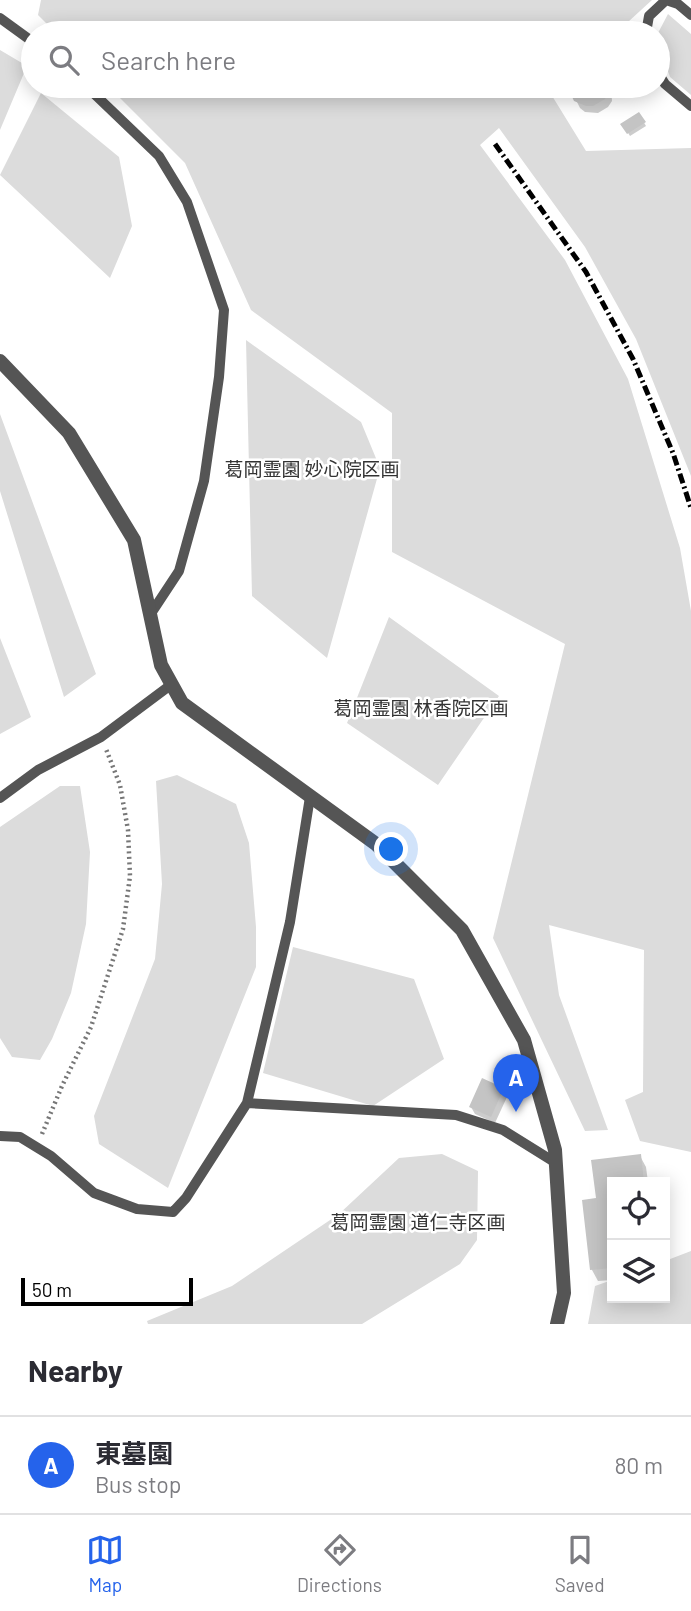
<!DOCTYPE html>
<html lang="en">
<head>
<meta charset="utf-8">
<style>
  :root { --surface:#fff; --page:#f7f7f7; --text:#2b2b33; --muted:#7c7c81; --line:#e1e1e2; --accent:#2563eb }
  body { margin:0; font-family:Barlow,"Noto Sans JP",sans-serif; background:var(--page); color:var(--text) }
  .controls { position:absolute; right:21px; bottom:21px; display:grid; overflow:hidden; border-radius:0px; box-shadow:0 4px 18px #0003 }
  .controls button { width:63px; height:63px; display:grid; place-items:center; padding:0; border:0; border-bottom:2px solid var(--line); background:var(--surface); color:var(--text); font:35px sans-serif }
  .scale { position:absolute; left:21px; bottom:18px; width:172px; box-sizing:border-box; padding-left:7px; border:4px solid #000; border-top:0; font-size:19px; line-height:24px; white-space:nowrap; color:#000; -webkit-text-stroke:5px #fff; paint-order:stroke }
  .you { position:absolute; left:392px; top:850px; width:24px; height:24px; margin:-18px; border:5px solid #fff; border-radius:50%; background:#1a73e8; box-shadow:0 0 0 10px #1a73e833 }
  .badge { display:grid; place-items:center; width:46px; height:46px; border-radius:50%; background:var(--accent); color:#fff; font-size:23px; font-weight:700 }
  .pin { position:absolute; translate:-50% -58px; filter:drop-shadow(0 2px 4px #0008) }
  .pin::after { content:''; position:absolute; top:37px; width:24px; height:21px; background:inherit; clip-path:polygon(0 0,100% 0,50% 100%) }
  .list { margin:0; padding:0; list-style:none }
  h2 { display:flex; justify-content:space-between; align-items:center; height:91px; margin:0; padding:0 28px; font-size:30px }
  h2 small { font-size:23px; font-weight:400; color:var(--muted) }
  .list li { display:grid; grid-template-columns:46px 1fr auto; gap:21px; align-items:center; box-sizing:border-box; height:98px; padding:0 28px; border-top:2px solid var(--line) }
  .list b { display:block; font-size:26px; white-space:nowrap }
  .list p { margin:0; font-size:23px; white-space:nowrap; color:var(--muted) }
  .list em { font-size:23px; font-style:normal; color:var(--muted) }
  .icon { flex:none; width:38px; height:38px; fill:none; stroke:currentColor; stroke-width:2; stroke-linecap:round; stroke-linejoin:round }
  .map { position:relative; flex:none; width:691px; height:1324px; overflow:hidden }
  .search { position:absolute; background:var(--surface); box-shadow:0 4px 18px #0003; left:21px; right:21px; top:21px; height:77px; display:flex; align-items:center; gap:18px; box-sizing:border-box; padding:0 24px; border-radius:38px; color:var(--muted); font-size:26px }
  .sheet { height:189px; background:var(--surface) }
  nav { display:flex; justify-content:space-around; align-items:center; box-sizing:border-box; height:98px; border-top:2px solid var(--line); background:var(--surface); font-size:19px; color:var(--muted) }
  nav a { display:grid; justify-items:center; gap:4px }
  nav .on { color:var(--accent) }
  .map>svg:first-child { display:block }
</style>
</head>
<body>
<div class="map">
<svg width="691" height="1324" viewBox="0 0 691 1324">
  <rect width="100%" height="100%" fill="#fff"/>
  <path fill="#dcdcdc" d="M41 0H652L616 33H56L38 15Z
    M668 14 691 34V95L670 77 658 42V33Z
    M0 50 27 66 0 130Z
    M108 86H546L586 151 691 148V476L636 339 585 247 499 128 480 145 565 260 628 379 680 548 691 611V1152L640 1141 625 1100 643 1092 644 950 549 925 559 995 608 1130 585 1131 493 938 565 644 392 552V413L251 310 185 163Z
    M41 93 119 157 132 226 110 278 0 175Z
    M246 340 361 422 380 468 327 658 252 596Z
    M0 414 96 674 64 697 0 491Z
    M389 617 499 696 438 785 347 723Z
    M0 638 31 717 0 734Z
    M177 775 236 804 249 843 256 927V967L168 1188 99 1144 94 1116 155 959 162 884 156 781Z
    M60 786H80L90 852 86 924 71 993 52 1039 40 1060 12 1057 0 1038V827Z
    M293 947 414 979 444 1059 373 1106 263 1073Z
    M442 1154 478 1171 477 1240 460 1264 362 1324H148L147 1321 232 1286 339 1214 399 1158Z
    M691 1251V1324H588L595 1286 612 1280V1298H665V1261Z"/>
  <path fill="#0003" d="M569 86H611L612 101 608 107 598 113 585 112 580 108Z
    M639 114 646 126 630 136 623 125Z
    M502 1089 507 1097 495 1123 475 1114 471 1107Z
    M640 1156 646 1167 648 1182H612V1280L598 1281 592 1270 584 1201 598 1200 593 1161Z"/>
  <path fill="#c4c4c4" d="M567 86H610L605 99 593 106H586L574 101Z
    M639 112 646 122 627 134 620 124Z
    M482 1078 504 1088 491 1117 469 1107Z
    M641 1154 644 1182H612V1268L590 1270 582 1200 596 1198 591 1160Z"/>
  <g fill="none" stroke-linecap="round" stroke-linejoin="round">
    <path stroke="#777" stroke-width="4.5" stroke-dasharray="2 3.5" stroke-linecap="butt" d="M42 1134 62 1086 91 1027 123 929 130 876 128 830 120 785 106 749"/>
    <path stroke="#555" stroke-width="10" d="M0 18 33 42
      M646 33 649 16 666 0 678 4 691 15
      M658 73 665 84 691 106
      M86 86 159 156 187 202 224 310 219 377 204 481 179 571 150 615
      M0 798 38 770 101 737 172 684
      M247 1103 456 1115 503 1130 556 1163
      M0 1136 20 1137 51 1156 94 1193 137 1209 173 1212 186 1198 247 1103 290 922 310 797"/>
    <path stroke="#555" stroke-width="14" d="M0 361 69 433 134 540 161 665 182 703 376 844 462 930 524 1040 555 1150 564 1293 557 1324"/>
    <path stroke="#000" stroke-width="5" stroke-dasharray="10 3.5 2 3.5" stroke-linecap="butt" d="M495 144 586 272 633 359 673 453 691 508"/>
  </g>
  <g text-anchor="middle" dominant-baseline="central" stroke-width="5" stroke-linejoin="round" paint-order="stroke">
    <g font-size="19" fill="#333" stroke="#fff">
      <text x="312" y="468">葛岡霊園 妙心院区画</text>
      <text x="421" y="707">葛岡霊園 林香院区画</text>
      <text x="418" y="1221">葛岡霊園 道仁寺区画</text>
    </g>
  </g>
</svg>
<div class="controls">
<button><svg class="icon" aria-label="locate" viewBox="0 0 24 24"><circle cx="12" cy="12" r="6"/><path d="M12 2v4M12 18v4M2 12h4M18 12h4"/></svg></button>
<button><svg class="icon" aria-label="layers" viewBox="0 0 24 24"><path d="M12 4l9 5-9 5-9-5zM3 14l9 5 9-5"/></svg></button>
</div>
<div class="scale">50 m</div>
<div class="you"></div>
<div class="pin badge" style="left:516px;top:1112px">A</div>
<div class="search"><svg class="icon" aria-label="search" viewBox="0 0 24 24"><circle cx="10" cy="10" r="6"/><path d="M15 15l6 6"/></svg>Search here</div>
</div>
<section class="sheet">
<h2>Nearby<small></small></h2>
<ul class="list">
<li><span class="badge">A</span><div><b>東墓園</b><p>Bus stop</p></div><em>80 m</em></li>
</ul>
</section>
<nav>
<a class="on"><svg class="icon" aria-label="map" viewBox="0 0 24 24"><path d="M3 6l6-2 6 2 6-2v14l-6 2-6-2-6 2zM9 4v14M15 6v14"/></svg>Map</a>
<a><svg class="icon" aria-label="directions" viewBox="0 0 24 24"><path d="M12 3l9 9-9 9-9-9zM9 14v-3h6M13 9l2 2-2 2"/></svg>Directions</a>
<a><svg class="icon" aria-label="saved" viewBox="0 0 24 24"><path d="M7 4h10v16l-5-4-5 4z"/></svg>Saved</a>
</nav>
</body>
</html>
